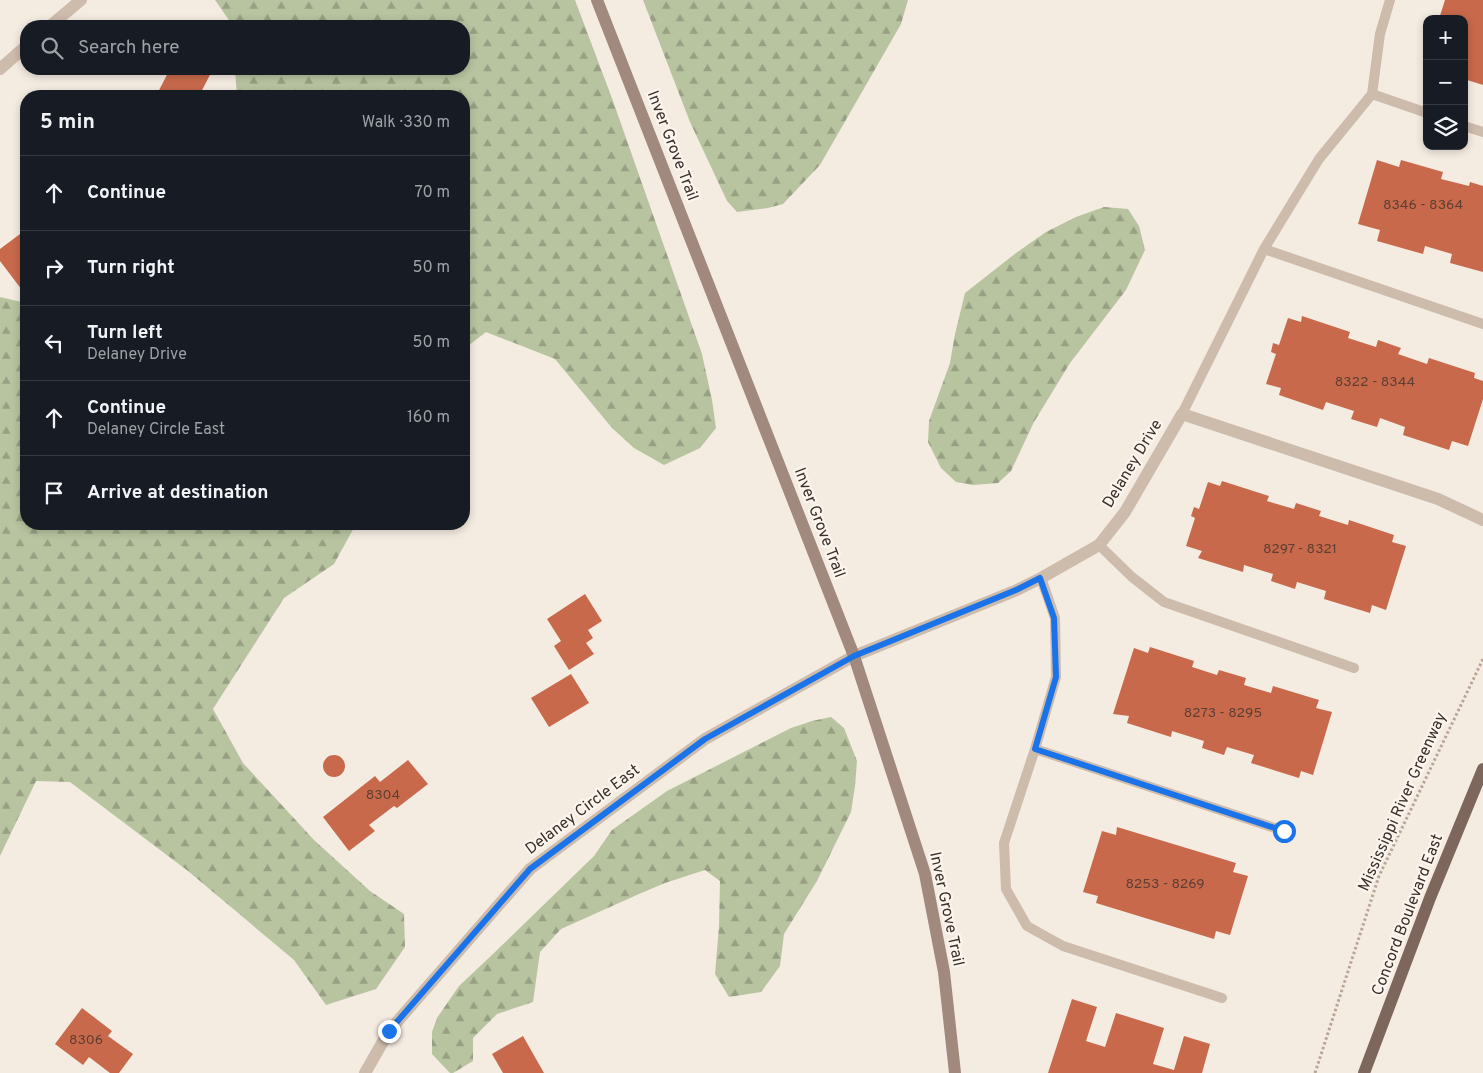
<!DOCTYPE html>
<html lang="en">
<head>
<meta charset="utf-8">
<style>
  :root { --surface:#171b24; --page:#20242c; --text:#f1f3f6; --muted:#9ea1a6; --line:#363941 }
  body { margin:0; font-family:Overpass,sans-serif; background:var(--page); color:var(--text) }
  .controls { position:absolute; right:15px; top:15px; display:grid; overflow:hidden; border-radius:10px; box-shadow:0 2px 8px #0003 }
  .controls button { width:45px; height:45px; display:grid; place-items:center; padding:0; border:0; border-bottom:1px solid var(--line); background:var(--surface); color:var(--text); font:25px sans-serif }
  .stop { position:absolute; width:15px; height:15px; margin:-11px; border:4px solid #1a73e8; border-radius:50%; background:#fff }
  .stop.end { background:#1a73e8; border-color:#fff; box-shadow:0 1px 5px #0008 }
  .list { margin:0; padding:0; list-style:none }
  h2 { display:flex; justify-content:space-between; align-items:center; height:65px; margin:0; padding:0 20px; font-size:21px }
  h2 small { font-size:16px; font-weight:400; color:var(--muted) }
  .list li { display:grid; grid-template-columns:32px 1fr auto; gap:15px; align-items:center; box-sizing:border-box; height:75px; padding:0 20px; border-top:1px solid var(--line) }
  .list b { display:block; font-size:19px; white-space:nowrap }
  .list p { margin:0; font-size:16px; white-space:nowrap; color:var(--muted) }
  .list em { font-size:16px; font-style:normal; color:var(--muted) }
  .icon { flex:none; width:28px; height:28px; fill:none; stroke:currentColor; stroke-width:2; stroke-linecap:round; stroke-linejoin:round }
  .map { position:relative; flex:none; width:1483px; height:1073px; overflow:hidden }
  .search { position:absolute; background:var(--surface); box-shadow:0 2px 8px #0003; left:20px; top:20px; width:450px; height:55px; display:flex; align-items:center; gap:12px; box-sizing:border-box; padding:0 18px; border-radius:20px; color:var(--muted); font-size:19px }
  .panel { position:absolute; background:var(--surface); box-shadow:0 2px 8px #0003; left:20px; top:90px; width:450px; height:440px; border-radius:20px }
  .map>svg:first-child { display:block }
</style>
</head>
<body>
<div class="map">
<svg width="1483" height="1073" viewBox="0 0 1483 1073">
  <defs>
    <pattern id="forest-firs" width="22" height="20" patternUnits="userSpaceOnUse" patternTransform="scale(1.25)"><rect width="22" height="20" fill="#b8c4a0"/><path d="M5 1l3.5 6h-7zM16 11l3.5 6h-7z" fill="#97a083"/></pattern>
  </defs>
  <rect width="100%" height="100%" fill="#f4ebe1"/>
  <path fill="url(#forest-firs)" d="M215 0H575L613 101 702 354 712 400 716 428 700 448 664 465 634 448 612 428 555 359 486 332 464 349V96H237L235 69H464V26H233Z
    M643 0H908L901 24 820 165 783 204 768 208 737 212 727 201 690 122Z
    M1104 207 1128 209 1139 226 1145 250 1126 290 1070 363 1034 422 1011 471 998 483 973 485 956 482 941 468 928 442 929 421 950 363 955 334 965 293 1016 253 1046 232 1076 217Z
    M0 297 26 303V524H356L334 564 284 598 213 709 243 763 314 840 370 891 404 914 405 947 376 989 326 1005 294 960 188 871 70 782 36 781 0 856Z
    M831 717 844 728 857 761 855 786 851 812 817 881 784 934 780 966 761 992 729 997 715 974 719 926 720 881 705 870 665 883 639 894 561 929 540 952 533 1002 497 1014 473 1038V1061L453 1073H450L432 1054V1032L437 1018 459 986 493 954 594 856 612 830 667 791 791 728 812 721Z"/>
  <path fill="#c8694b" d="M1445 0H1483V85L1464 79V19H1439Z
    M170 69H213L199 96H156Z
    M1377 160 1399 167 1401 160 1443 172 1441 179 1469 186 1470 182 1483 186V272L1450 263 1452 254 1425 246 1423 254 1377 241 1380 230 1358 224Z
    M20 234 26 243V293L25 294 0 261V249Z
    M1302 316 1350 332 1348 338 1376 347 1378 340 1401 348 1398 354 1427 364 1429 358 1475 373 1474 378 1483 381V399L1468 446 1452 441 1449 450 1403 435 1405 427 1380 418 1377 427 1351 419 1354 411 1326 402 1323 410 1279 395 1281 388 1266 384 1276 354 1271 352 1273 343 1279 345 1288 318 1301 322Z
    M1222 481 1269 496 1267 501 1294 509 1296 503 1321 511 1319 516 1348 525 1349 520 1394 535 1392 542 1406 546 1386 610 1372 605 1370 613 1324 599 1326 591 1297 582 1295 589 1271 581 1273 574 1244 565 1243 572 1198 558 1202 551 1186 546 1195 518 1191 516 1194 507 1199 509 1208 482 1220 486Z
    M585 594 602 621 588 630 593 638 586 643 594 654 569 670 554 646 561 641 547 619Z
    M1150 647 1194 661 1192 667 1217 675 1219 670 1246 678 1244 685 1271 693 1273 686 1319 700 1316 708 1332 712 1313 775 1301 771 1299 778 1251 763 1254 755 1227 747 1224 755 1202 748 1204 741 1172 731 1171 737 1127 723 1129 716 1113 714 1134 648 1148 653Z
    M571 674 589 703 549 727 531 698Z
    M323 766a11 11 0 1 1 22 0a11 11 0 1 1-22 0Z
    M408 760 428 784 397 808 394 806 369 825 375 831 349 851 323 817 375 776 380 782Z
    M1117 827 1236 863 1233 872 1248 876 1230 935 1216 931 1214 939 1096 903 1098 896 1083 892 1102 831 1116 835Z
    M1072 999 1097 1007 1086 1041 1105 1047 1116 1013 1164 1028 1153 1064 1174 1070 1184 1036 1210 1044 1202 1073H1048Z
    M82 1008 112 1031 108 1036 133 1054 119 1073H110L89 1057 83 1065 55 1044Z
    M523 1036 544 1073H503L492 1054Z"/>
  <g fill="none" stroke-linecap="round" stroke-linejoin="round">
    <path stroke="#b9a596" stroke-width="3" stroke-dasharray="2.5 2.5" stroke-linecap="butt" d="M1315 1073 1379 876 1483 659"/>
    <path stroke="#cdbbac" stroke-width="10" d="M1372 94 1427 113
      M1464 126 1483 132
      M1264 249 1483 324
      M1182 414 1264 249 1319 159 1372 94 1380 34 1390 0
      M1099 545 1132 577 1164 602 1354 668
      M1041 578 1055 618 1056 677 1035 749 1004 843 1006 889 1027 926 1063 946 1222 998
      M1035 749 1284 831"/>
    <path stroke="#cdbbac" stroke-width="12" d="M50 26 81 0
      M0 69 26 46
      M365 1073 389 1031 530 869 705 739 854 656 1017 590 1041 578 1099 545 1125 512 1182 414 1438 499 1483 520"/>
    <path stroke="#a18a7d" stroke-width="12" d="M597 0 854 656 925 874 944 972 955 1073"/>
    <path stroke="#7d675c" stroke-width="12" d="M1364 1073 1430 898 1483 769"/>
  </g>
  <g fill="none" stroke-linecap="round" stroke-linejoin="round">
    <path stroke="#1a73e8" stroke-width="6" d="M389 1031 530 869 705 739 854 656 1016 590 1040 578 1054 618 1056 677 1035 749 1284 831"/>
  </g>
  <g text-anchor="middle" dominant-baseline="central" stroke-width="4.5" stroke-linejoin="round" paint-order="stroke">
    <g font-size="14" fill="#5e3e33">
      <text x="1423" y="205">8346 - 8364</text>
      <text x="1375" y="382">8322 - 8344</text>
      <text x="1300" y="549">8297 - 8321</text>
      <text x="1223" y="713">8273 - 8295</text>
      <text x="383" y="795">8304</text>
      <text x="1165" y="884">8253 - 8269</text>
      <text x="86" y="1040">8306</text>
    </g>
    <g font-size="16" fill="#3b302b" stroke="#fbf5ee">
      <text transform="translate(672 146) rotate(69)">Inver Grove Trail</text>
      <text transform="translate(1133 464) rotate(-59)">Delaney Drive</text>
      <text transform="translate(819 523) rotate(69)">Inver Grove Trail</text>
      <text transform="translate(1403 802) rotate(-66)">Mississippi River Greenway</text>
      <text transform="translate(583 810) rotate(-37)">Delaney Circle East</text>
      <text transform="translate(946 909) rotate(78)">Inver Grove Trail</text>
      <text transform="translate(1408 915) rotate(-69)">Concord Boulevard East</text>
    </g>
  </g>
</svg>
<div class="controls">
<button>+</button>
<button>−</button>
<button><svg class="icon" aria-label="layers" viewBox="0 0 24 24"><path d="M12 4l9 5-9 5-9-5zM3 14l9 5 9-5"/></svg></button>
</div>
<div class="stop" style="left:1284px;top:831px"></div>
<div class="stop end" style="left:389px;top:1031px"></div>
<div class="search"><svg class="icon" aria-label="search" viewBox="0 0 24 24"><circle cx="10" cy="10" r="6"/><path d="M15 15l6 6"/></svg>Search here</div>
<section class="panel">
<h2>5 min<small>Walk · 330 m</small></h2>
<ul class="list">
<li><svg class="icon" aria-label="ahead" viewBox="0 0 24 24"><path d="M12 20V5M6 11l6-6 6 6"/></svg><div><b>Continue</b></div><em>70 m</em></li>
<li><svg class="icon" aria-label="right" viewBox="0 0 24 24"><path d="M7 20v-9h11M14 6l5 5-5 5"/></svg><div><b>Turn right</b></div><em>50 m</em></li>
<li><svg class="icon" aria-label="left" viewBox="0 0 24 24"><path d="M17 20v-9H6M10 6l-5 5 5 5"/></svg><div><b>Turn left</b><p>Delaney Drive</p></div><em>50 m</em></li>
<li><svg class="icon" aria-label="ahead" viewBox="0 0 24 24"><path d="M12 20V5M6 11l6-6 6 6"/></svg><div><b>Continue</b><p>Delaney Circle East</p></div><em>160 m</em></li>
<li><svg class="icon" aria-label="arrive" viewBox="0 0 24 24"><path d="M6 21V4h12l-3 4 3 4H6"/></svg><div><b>Arrive at destination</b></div></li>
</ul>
</section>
</div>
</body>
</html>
